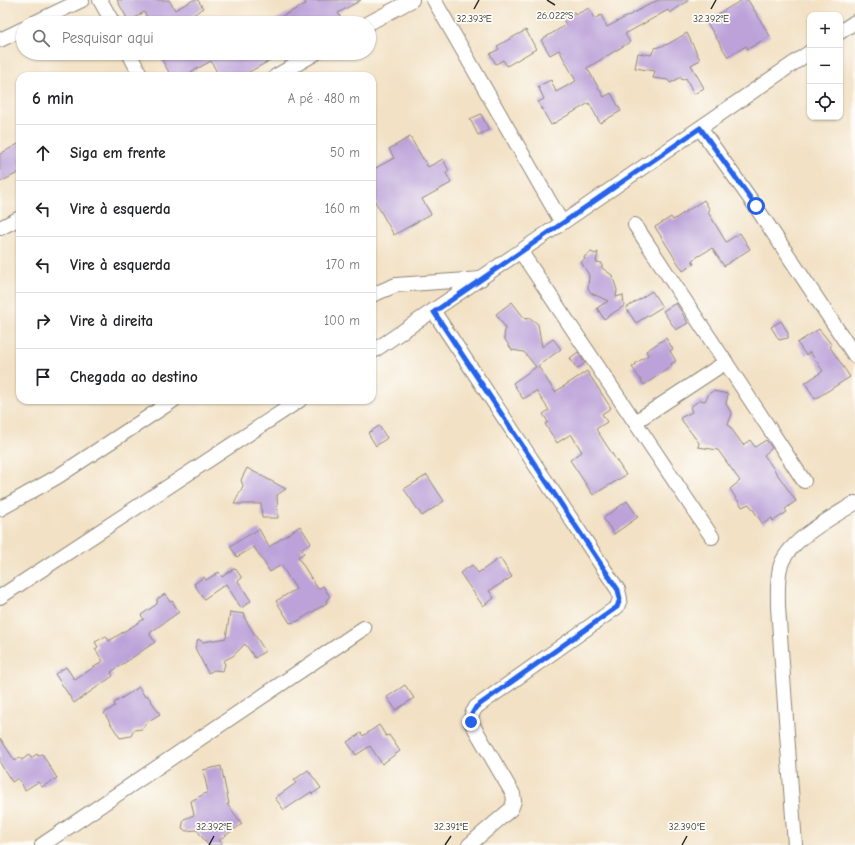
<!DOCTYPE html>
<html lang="pt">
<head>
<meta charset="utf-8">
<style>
  :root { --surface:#fff; --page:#f6f6f6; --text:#202124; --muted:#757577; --line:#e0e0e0 }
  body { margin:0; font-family:"Comic Neue",sans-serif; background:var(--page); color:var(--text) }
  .controls { position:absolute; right:12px; top:12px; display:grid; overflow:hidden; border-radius:8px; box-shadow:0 1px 3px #0004 }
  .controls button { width:36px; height:36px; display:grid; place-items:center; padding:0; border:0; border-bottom:1px solid var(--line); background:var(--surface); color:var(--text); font:20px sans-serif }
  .stop { position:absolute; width:12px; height:12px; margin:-9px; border:3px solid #2563eb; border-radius:50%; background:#fff }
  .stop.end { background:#2563eb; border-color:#fff; box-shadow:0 1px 4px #0008 }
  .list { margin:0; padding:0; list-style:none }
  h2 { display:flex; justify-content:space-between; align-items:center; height:52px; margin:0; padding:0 16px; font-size:17px }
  h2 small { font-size:13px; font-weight:400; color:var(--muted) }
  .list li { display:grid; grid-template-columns:26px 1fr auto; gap:12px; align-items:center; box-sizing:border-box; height:56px; padding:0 16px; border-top:1px solid var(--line) }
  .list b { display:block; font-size:15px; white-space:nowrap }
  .list em { font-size:13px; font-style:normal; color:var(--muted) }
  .icon { flex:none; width:22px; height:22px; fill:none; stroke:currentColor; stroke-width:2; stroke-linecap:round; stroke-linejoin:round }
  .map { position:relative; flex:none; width:855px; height:845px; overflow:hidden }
  .search { position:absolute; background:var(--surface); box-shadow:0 1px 3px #0004; left:16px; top:16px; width:360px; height:44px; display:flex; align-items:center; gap:10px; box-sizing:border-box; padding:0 14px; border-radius:22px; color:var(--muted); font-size:15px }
  .panel { position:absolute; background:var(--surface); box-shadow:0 1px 3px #0004; left:16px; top:72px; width:360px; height:332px; border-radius:12px }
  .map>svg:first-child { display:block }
</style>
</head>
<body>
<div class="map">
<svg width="855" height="845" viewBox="0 0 855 845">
  <rect width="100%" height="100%" fill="#fdfcf7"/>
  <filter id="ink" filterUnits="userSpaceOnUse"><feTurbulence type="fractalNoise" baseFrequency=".025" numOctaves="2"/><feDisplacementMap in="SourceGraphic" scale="8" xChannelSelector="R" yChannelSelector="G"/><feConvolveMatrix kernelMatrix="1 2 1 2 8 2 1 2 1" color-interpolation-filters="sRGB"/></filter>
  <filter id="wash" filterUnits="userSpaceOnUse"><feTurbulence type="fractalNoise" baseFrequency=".012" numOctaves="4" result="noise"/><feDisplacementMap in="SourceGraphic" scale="16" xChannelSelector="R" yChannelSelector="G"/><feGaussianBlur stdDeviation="0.9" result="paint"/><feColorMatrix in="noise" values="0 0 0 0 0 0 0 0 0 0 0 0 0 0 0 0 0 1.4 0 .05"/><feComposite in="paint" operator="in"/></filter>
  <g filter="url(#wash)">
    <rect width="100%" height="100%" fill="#f2e1c4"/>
    <g id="blocks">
      <path fill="#bca2d9" d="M117 0H169L175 10 193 0H198L203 8 188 19 187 17 176 23H150L144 12 129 22Z
        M304 0H361L338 13 344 23H269L306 4Z
        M658 0H689L670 13 668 10 625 34 630 42 587 68 604 97 611 93 621 111 600 123 589 103 551 125 538 102 544 99 538 86 551 80 556 92 576 81 559 50 550 55 541 40 566 25 562 18 574 12 575 15 589 8 594 19 601 15 607 27Z
        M742 0H748L770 36 748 49 746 46 728 57 706 21Z
        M526 30 536 49 507 66 503 60 496 64 490 54 499 49 497 46Z
        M687 33 700 60 691 65 704 88 694 94 686 78 682 80 681 77 670 83 668 80 653 78 655 71 635 68 638 53 651 55 655 48 668 44Z
        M158 53H267L271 60 242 76H219L211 61 184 76H171Z
        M481 114 489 130 478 135 470 119Z
        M410 137 428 167 443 159 449 171 446 173 451 183 422 199 431 214 394 235 372 196V170L394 158 389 149Z
        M20 143V172L0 182V154Z
        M704 200 710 210 708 212 726 242 740 233 750 249 724 266 712 248 692 260 694 264 683 271 655 227 671 217 673 220Z
        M591 252 595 254 598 252 596 262 602 263V268L612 275 617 290 616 297 623 295 624 306 604 319 597 308 608 301 591 293 588 288 589 275 581 262 585 259 584 257Z
        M652 291 662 307 636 323 626 308Z
        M512 302 525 319 530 318 538 324 542 347 553 339 561 349 538 366 555 392 587 371 611 408 602 414 607 422 596 429 626 475 593 495 570 460 582 452 571 434 557 443 545 424 548 422 543 414 549 410 536 391 523 399 513 383 536 367 524 352 512 350 504 338 505 327 496 314Z
        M676 303 688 323 676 330 663 311Z
        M781 321 788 333V338L779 340 771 327Z
        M819 329 832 345 830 347 850 377 815 399 805 383 823 371 810 352 806 355 797 343Z
        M666 338 673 349 670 351 676 361 671 364 672 366 644 385 632 367 636 365 635 364 648 355 646 351Z
        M578 352 585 363 577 369 570 358Z
        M713 391 728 394 726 404 732 414 728 424 743 445 750 440 755 447 766 440 772 448 764 455 796 501 785 509 787 512 773 521 772 518 763 524 749 504 742 507 730 489 740 481 718 450 698 447 699 443 680 418 692 412 690 407 700 400 705 401 709 394Z
        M379 426 387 438 376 446 368 433Z
        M247 468 286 489 277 495 278 518H262L261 504H234L243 486 241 480Z
        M427 475 444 501 422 516 404 489Z
        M627 501 638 517 614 534 603 518Z
        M300 526 311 543 301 549 304 553 298 557 318 589 323 586 330 597 326 600 327 603 298 621 290 623 276 601 296 589 281 565 270 572 254 547 237 557 230 546 259 529 269 547Z
        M500 558 512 577 489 591 494 598 483 606 460 573 472 565 478 573Z
        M235 568 242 578 238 581 251 601 241 608 226 584 204 599 194 584 204 577 206 580 219 572 222 577Z
        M165 594 170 602 172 601 179 612 151 632 150 635 155 642 111 672 113 676 74 703 55 674 66 667 75 680 103 661 95 649 98 647 95 642 106 636 109 641 144 619 141 615 157 604V599Z
        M230 612 245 614V619L265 651 255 658 245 644 233 656 223 661 225 664 223 671 214 670 208 673 195 648 198 639 203 642 226 638Z
        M405 685 414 698 396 710 387 697Z
        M139 687 145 697 147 695 160 714 147 722 142 729 134 730 131 736 120 738 104 713 115 706 114 703Z
        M379 725 386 736 389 735 400 751 382 764 370 746 356 755 347 742 361 733 363 736Z
        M0 738 15 761 20 757 22 760 29 755 31 758 37 754 38 756 42 754 57 778 42 787 38 782 25 790 18 778 12 782 0 763Z
        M221 766 229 804H227L242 824 219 840 223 845H208L197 830 186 831 182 828 184 819 194 815 191 801 208 792 203 770Z
        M308 770 321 788 312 794 311 792 284 810 275 798 296 783 294 780Z"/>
    </g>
  </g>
  <g filter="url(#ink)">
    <use href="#blocks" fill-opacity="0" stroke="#8e8678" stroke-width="1"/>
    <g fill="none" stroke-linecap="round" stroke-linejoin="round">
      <defs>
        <path id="street" d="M100 0 113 23
          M34 23 82 0
          M369 23 412 0
          M840 32 855 22
          M0 40 23 29
          M129 53 141 76
          M276 76 316 53
          M700 128 756 207 855 356
          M562 223 810 52
          M635 225 804 481
          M0 228 20 218
          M521 252 712 537
          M372 295 396 285 481 279
          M434 312 618 590 620 599 617 607 476 707 472 714 471 722 513 794 514 801 511 809 469 845
          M372 352 562 223 434 0
          M635 422 726 362
          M0 509 57 477 174 400
          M0 597 300 400
          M42 845 364 628
          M795 845 778 607C778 594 777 581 780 568 786 541 833 517 855 503"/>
      </defs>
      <use href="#street" stroke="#8e8678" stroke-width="16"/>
      <use href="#street" stroke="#fff" stroke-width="14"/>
    </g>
  </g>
  <g fill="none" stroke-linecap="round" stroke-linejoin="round" filter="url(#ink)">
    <path stroke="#2563eb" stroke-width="5" d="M471 722 472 714 476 707 617 607 620 599 618 590 434 312 700 128 756 206"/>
  </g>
  <path fill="none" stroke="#2b2b2b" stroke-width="1.5" d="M547 0 555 5M474 9 479 0M711 9 716 0M209 845 214 836M445 845 451 836M682 845 687 836"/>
  <g font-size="10" text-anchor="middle" fill="#2b2b2b" stroke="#fdfcf7" stroke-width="3.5" stroke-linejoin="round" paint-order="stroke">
    <text x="555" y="19">26.022°S</text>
    <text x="474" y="22">32.393°E</text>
    <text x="711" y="22">32.392°E</text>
    <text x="214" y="830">32.392°E</text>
    <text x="451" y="830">32.391°E</text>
    <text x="687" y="830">32.390°E</text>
  </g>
</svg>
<div class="controls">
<button>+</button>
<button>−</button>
<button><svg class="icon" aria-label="locate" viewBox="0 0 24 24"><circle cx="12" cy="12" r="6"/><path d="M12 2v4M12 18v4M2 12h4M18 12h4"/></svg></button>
</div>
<div class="stop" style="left:756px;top:206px"></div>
<div class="stop end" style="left:471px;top:722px"></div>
<div class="search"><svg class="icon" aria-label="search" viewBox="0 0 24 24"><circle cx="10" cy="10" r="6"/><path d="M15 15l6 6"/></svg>Pesquisar aqui</div>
<section class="panel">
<h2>6 min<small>A pé · 480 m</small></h2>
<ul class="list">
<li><svg class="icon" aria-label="ahead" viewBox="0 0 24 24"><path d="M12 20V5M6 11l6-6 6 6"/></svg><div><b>Siga em frente</b></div><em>50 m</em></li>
<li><svg class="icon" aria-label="left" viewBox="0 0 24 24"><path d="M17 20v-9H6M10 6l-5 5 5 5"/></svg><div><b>Vire à esquerda</b></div><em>160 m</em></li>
<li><svg class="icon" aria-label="left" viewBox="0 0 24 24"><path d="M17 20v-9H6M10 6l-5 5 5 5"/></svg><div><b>Vire à esquerda</b></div><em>170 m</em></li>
<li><svg class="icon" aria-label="right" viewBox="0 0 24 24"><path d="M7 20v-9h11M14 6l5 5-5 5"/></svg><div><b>Vire à direita</b></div><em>100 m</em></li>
<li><svg class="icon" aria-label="arrive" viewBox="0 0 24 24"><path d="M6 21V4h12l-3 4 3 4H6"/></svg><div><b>Chegada ao destino</b></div></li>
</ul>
</section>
</div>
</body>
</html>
